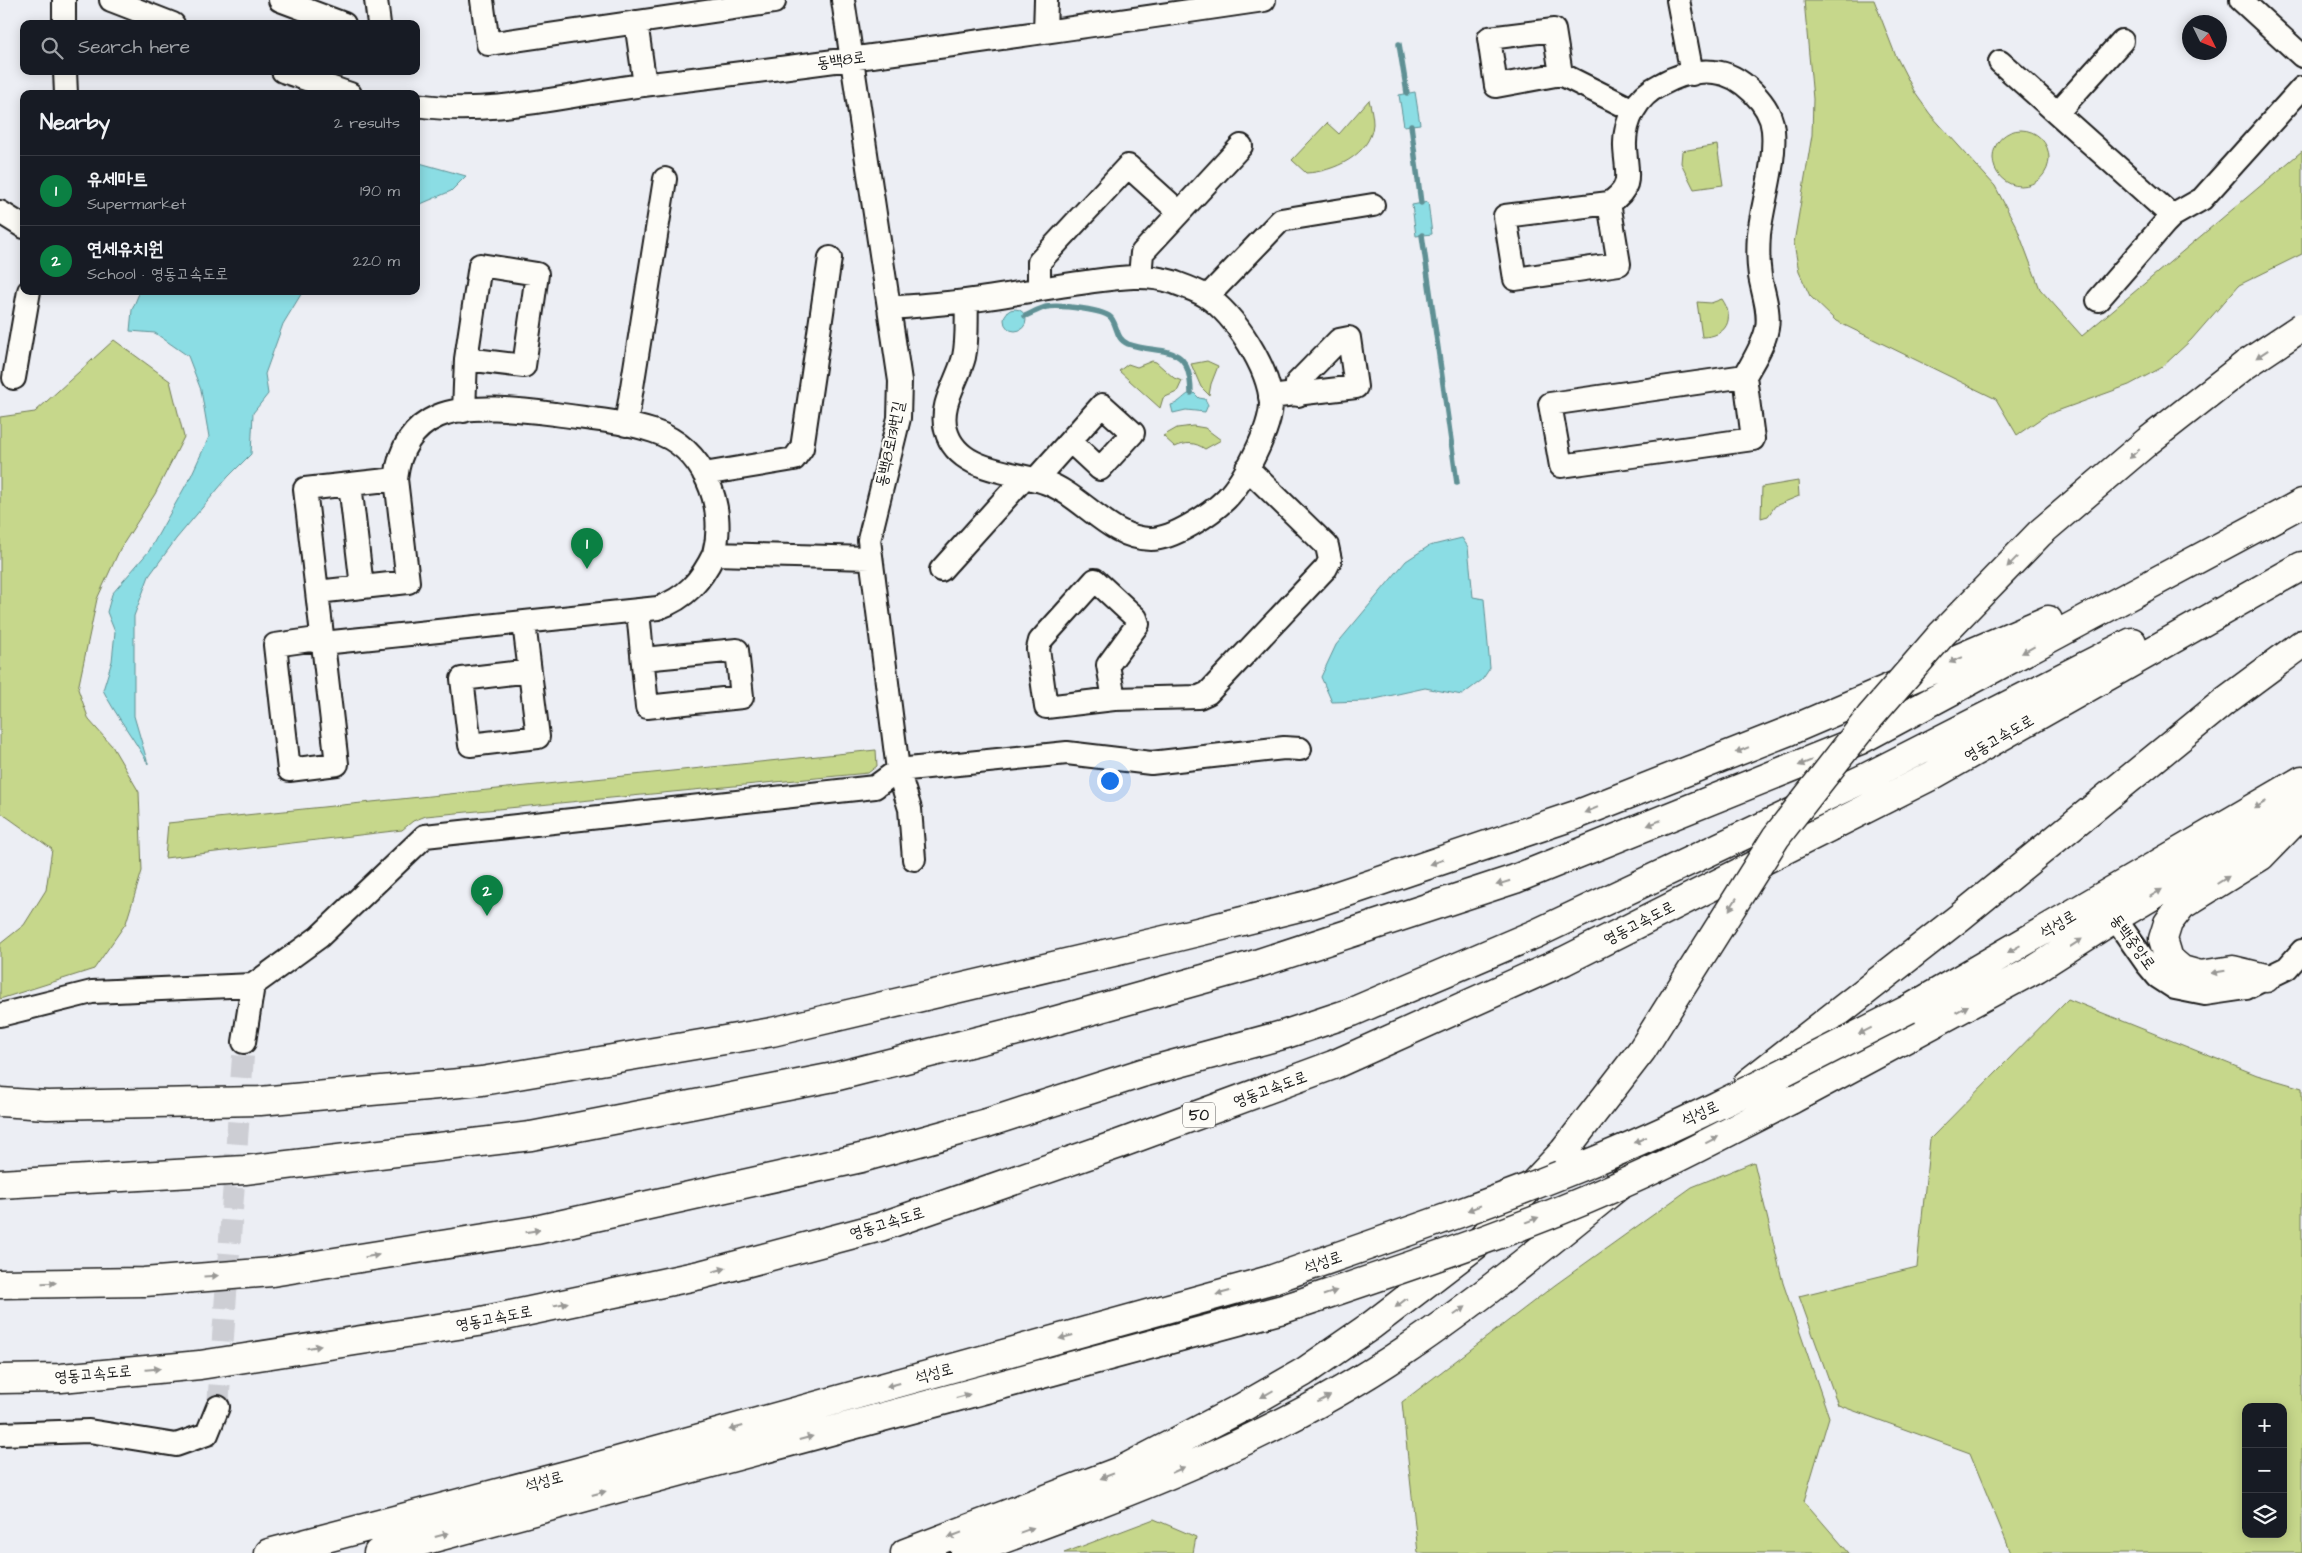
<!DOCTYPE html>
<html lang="en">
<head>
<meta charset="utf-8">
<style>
  :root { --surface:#171b24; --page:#20242c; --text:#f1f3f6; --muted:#9ea1a6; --line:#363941; --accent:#0b8043 }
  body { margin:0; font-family:"Architects Daughter","Poor Story",sans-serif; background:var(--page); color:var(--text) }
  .controls { position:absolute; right:15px; bottom:15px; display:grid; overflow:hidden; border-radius:10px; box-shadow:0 2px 12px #0003 }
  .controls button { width:45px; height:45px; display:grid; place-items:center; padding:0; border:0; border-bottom:1px solid var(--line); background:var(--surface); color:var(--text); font:25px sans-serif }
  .compass { position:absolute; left:2182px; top:15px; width:45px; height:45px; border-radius:50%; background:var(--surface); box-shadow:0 2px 12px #0003; rotate:133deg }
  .you { position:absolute; left:1109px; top:780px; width:18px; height:18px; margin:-12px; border:4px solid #fff; border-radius:50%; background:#1a73e8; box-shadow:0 0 0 8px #1a73e833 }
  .badge { display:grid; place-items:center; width:32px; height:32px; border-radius:50%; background:var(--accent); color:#fff; font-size:16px; font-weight:700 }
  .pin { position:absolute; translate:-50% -41px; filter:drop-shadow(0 1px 2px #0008) }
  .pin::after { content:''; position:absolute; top:26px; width:18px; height:15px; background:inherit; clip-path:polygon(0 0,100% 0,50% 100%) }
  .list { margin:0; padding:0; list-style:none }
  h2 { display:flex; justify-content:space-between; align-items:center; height:65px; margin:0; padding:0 20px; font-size:21px }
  h2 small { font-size:16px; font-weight:400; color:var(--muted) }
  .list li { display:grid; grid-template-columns:32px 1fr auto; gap:15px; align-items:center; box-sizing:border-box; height:70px; padding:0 20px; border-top:1px solid var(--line) }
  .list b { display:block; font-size:19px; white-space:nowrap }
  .list p { margin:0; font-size:16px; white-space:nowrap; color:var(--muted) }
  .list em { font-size:16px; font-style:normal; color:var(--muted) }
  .icon { flex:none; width:28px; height:28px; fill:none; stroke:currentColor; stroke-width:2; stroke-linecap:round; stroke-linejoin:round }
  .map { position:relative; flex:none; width:2302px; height:1553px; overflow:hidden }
  .search { position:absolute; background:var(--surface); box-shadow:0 2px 12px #0003; left:20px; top:20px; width:400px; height:55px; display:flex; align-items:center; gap:12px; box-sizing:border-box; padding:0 18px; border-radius:10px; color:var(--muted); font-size:19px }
  .panel { position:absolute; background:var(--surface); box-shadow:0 2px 12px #0003; left:20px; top:90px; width:400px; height:205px; border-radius:10px }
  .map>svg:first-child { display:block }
</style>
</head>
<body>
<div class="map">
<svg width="2302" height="1553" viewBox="0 0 2302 1553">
  <rect width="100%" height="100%" fill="#eceef4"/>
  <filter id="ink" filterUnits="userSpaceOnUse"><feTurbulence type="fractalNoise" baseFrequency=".02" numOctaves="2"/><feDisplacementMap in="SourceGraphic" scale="10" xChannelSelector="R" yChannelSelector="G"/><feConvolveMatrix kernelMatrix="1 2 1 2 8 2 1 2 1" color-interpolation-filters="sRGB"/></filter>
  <g filter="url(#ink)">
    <path fill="#c6d78b" stroke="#717a54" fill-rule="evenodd" d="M1804 0H1874L1895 54 1915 93 1930 114 1995 186 2017 228 2040 289 2082 336 2302 151V254L2239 285 2191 340 2161 368 2129 385 2046 415 2017 435 1996 399 1836 321 1810 296 1799 272 1794 243 1812 135 1813 99Z
      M1369 100C1371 108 1373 116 1373 124 1371 155 1333 172 1306 173L1292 160 1327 123 1339 134Z
      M1993 158a28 28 0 1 1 56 0a28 28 0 1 1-56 0Z
      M1717 145 1723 185 1694 189 1681 163 1682 151Z
      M1722 299C1736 319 1726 337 1702 337L1697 302 1711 303Z
      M114 340 170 381 184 437 155 494 120 549 97 599 78 689 89 720 112 746 139 792 142 871 126 923 94 969 0 999V944L24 925 46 890 52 849 0 812V417L35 412Z
      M1152 361 1156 362 1174 378 1182 381 1177 392 1163 398 1160 408 1119 371 1128 364 1137 367Z
      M1207 361 1218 366 1211 384 1209 395 1201 387 1191 364Z
      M1193 426 1205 428 1221 440 1205 449C1195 442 1186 442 1175 447L1163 436 1177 428Z
      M1798 481 1799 496 1775 506 1768 516 1761 518 1762 487Z
      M876 750 877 766 868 773 426 816 413 821 402 830 165 858 168 823Z
      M2068 999 2257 1075 2302 1088V1553H2011L1970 1453 1838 1405 1799 1296 1917 1267 1930 1139ZM2246 1407H2283V1534H2246Z
      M1754 1162 1783 1283 1829 1417 1804 1501 1849 1553H1418L1402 1402 1555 1285 1692 1187Z
      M1154 1519 1196 1537 1193 1553H1064Z"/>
    <path fill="#8bdde4" stroke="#5f9094" d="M1415 92 1420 124 1404 126 1399 95Z
      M416 162 466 176 451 191 416 206Z
      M1428 202 1432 234 1416 236 1412 205Z
      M140 291H303L283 324 265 374 268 394 253 413 251 454 228 477 176 539 149 576 134 616V716L148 764C134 738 116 716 103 690L112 661 115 632 107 612 112 594 149 551 191 476 209 437 201 390 188 356 155 333 130 331 132 310Z
      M1004 320a11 11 0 1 1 22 0a11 11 0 1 1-22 0Z
      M1193 392 1199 398 1205 399 1208 405 1205 412 1186 410 1173 413 1171 405C1181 403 1184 394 1193 392Z
      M1462 538 1468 547 1473 597 1484 599 1490 668 1482 680 1462 695 1425 688 1366 701 1332 702 1321 677 1336 645 1406 561 1429 546Z"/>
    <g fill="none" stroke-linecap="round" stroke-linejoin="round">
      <path stroke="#5f9094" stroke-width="5.5" d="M1399 44 1407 93
        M1411 125 1421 203
        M1422 235 1457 483
        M1025 316C1032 313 1039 309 1046 307 1059 305 1106 309 1112 319 1118 328 1116 339 1128 344 1162 356 1190 340 1191 393"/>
      <path stroke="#cdced4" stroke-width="22" stroke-dasharray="22 11" stroke-linecap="butt" d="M218 1407 244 1042"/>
      <defs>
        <path id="minor" d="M64 0V24
          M111 0 173 24
          M280 0 344 24
          M376 0 379 24
          M482 0 488 44 774 2V0
          M843 0 900 381 899 418 869 540 898 770 910 809 914 859
          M1678 0 1692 74
          M2241 0 2302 56
          M636 22 645 85
          M1045 32 1046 0
          M2000 62 2172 216
          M65 71 66 94
          M283 71 350 94
          M1561 74 1496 86 1489 38 1554 30 1561 74 1633 110
          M416 105C495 117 573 93 651 84 856 60 1060 30 1264 0
          M2057 113 2122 41
          M1609 203 1619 264 1515 279 1505 216 1609 203C1635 187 1626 172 1625 147 1624 121 1637 96 1660 85 1676 76 1696 70 1714 72 1740 74 1771 104 1773 130 1776 164 1763 200 1759 234 1758 248 1758 263 1760 276 1763 293 1770 311 1767 328 1764 345 1753 361 1745 376L1550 404 1561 466 1753 439 1745 376
          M0 212 24 227
          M1140 277 1142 253 1241 146
          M1039 288V262L1128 166 1179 212
          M1207 297 1281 220 1373 205
          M2098 300 2165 223 2172 216 2202 199 2302 88
          M890 308C915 306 941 304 966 301 1007 296 1047 287 1087 282 1116 278 1145 273 1173 282 1184 286 1196 290 1206 296 1235 315 1269 368 1271 403 1271 428 1244 481 1226 499 1211 514 1173 539 1151 539 1109 539 1082 494 1044 482 1012 471 957 472 946 430 939 404 958 381 964 357 968 339 966 319 967 301
          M14 378 29 291
          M1270 397 1356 387 1349 338 1339 340 1297 383 1298 395
          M464 411 466 359 480 265 537 274 524 366 466 359
          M626 425 665 179
          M704 474 794 459 802 448 830 258
          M396 479 305 489C315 580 326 672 337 764L289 770 275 645 310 640 323 643 658 608C686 598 701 581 714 554L870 558
          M1035 480 1102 405 1133 433 1100 469 1070 441
          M350 484 362 587
          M941 570 1024 478
          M317 592 408 582 396 479C399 451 411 428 438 416 469 403 523 410 555 414 588 419 622 421 653 431 704 447 727 506 714 554
          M638 611 647 707 742 697 737 650 643 659
          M524 623 538 737 470 745 462 679 530 671
          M1114 699 1108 665 1138 624 1136 618 1095 580 1040 641 1038 649 1046 707 1114 699 1199 697 1208 693 1326 568 1330 560 1327 546 1247 468
          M2105 904 2147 964 2158 977 2175 988 2205 994 2246 988 2287 968 2302 951
          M0 1015 92 992 253 985 319 937 425 836 875 787 898 770 1067 753 1151 763 1284 748 1300 749
          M244 1042 253 985
          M0 1434 89 1431 176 1445 207 1434 218 1407"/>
        <path id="highway" d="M2266 978 2233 970 2200 975 2182 970 2169 959 2163 939 2168 923 2182 905 2261 856 2292 824
          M1909 1009 2302 780
          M1748 1083 1960 917 2225 701 2302 644
          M1791 1100 2037 968 2115 918 2302 807
          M0 1102 47 1105 260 1101 482 1081 772 1032 1173 938 1312 904 1576 815 1789 731 2048 620
          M0 1184 245 1170 531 1136 834 1077 1029 1028 1250 966 1515 879 1860 740 2302 503
          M0 1284 144 1282 272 1272 536 1230 861 1158 987 1123 1142 1073 1286 1034 1352 1012 1535 934 1863 779 2132 642
          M0 1379 61 1378 200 1365 477 1322 700 1275 880 1227 1119 1144 1333 1065 1564 961 1933 775 2302 566
          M269 1553 574 1473 1270 1280
          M378 1553 1283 1309
          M905 1553 1122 1470 1243 1407 1304 1372 1372 1325 1476 1245 1564 1151
          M965 1553C1115 1498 1270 1442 1404 1351 1508 1281 1602 1197 1701 1120"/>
      </defs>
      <use href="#minor" stroke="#1c1c1c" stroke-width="26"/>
      <use href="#highway" stroke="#1c1c1c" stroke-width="31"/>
      <use href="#minor" stroke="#fdfcf7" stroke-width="22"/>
      <use href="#highway" stroke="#fdfcf7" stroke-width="28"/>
      <defs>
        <path id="highway-bridge" d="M1564 1151 1642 1050 1776 837 1870 717 1942 634 2040 533 2148 441 2245 365 2302 327
          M1270 1280C1375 1243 1482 1207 1585 1165 1696 1120 1802 1063 1909 1009
          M1283 1309C1404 1268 1526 1229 1642 1175 1692 1152 1741 1125 1791 1100"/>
      </defs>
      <use href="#highway-bridge" stroke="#1c1c1c" stroke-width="31" stroke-linecap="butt"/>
      <use href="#highway-bridge" stroke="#fdfcf7" stroke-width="28"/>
    </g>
    <defs><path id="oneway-solid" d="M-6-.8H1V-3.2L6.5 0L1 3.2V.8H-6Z" transform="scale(1.25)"/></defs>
    <g fill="#989794">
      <use href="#oneway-solid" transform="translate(2262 354) rotate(146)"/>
      <use href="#oneway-solid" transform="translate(2134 454) rotate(140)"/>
      <use href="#oneway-solid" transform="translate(2012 562) rotate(134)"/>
      <use href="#oneway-solid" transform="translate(2028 650) rotate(152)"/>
      <use href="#oneway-solid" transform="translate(1956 660) rotate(157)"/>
      <use href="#oneway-solid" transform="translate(1742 750) rotate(158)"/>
      <use href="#oneway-solid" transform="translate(1805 763) rotate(158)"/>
      <use href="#oneway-solid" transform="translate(2260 805) rotate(149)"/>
      <use href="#oneway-solid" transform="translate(1591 810) rotate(158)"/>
      <use href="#oneway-solid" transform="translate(1654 823) rotate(158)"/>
      <use href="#oneway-solid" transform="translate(1437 862) rotate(161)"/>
      <use href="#oneway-solid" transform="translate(2223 880) rotate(-32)"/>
      <use href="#oneway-solid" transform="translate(1503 883) rotate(162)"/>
      <use href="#oneway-solid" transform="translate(2156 893) rotate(-31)"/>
      <use href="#oneway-solid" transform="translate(1733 904) rotate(122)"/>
      <use href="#oneway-solid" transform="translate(2076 943) rotate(-33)"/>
      <use href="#oneway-solid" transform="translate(2014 949) rotate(150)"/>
      <use href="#oneway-solid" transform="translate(2218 972) rotate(170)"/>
      <use href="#oneway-solid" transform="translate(1962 1009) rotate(-29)"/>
      <use href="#oneway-solid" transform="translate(1865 1031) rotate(153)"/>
      <use href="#oneway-solid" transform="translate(1640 1140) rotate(156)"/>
      <use href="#oneway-solid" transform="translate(1712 1140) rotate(-27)"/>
      <use href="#oneway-solid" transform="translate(1474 1208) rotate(159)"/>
      <use href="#oneway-solid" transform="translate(1532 1220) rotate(-21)"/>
      <use href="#oneway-solid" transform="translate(533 1231) rotate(-10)"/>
      <use href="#oneway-solid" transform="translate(372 1256) rotate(-9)"/>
      <use href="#oneway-solid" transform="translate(719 1270) rotate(-15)"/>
      <use href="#oneway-solid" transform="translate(211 1276) rotate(-4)"/>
      <use href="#oneway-solid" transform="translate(49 1283) rotate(-1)"/>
      <use href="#oneway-solid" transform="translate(1223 1293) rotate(165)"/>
      <use href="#oneway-solid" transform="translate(1330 1293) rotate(-19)"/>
      <use href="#oneway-solid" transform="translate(1401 1303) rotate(142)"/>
      <use href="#oneway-solid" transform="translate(561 1304) rotate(-12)"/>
      <use href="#oneway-solid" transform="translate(1460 1311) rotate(-35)"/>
      <use href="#oneway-solid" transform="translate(1066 1337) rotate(165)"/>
      <use href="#oneway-solid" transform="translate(314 1347) rotate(-9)"/>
      <use href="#oneway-solid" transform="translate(153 1369) rotate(-5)"/>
      <use href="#oneway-solid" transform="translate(893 1385) rotate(165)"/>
      <use href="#oneway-solid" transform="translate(1267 1394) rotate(150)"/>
      <use href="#oneway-solid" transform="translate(963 1396) rotate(-15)"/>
      <use href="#oneway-solid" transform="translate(1324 1399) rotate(-27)"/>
      <use href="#oneway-solid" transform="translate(736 1428) rotate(165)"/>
      <use href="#oneway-solid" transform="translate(806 1438) rotate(-15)"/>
      <use href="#oneway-solid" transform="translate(1178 1470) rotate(-25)"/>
      <use href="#oneway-solid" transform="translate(1107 1476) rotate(159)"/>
      <use href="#oneway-solid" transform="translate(599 1493) rotate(-15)"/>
      <use href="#oneway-solid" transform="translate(1027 1530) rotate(-20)"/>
      <use href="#oneway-solid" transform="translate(442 1535) rotate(-15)"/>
      <use href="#oneway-solid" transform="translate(955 1535) rotate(159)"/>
    </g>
  </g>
  <g text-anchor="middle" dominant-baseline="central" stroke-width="4.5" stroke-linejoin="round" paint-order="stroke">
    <rect fill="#fdfcf7" stroke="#605f5e" stroke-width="1" x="1183" y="1102.5" width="32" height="25" rx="4"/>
    <g font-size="15" font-weight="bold" fill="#1c1c1c">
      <text x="1199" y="1115">50</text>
    </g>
    <g font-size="16" fill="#1c1c1c" stroke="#fdfcf7">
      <text transform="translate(841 60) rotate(-8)">동백8로</text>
      <text transform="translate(890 444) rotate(-78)">동백8로131번길</text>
      <text transform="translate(1999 738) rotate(-30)">영동고속도로</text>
      <text transform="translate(1639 923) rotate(-27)">영동고속도로</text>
      <text transform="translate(2058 924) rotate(-30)">석성로</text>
      <text transform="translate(2133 942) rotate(54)">동백중앙로</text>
      <text transform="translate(1270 1089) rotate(-20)">영동고속도로</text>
      <text transform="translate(1700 1113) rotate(-24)">석성로</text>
      <text transform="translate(887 1223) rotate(-17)">영동고속도로</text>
      <text transform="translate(1323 1262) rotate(-19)">석성로</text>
      <text transform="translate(494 1318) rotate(-11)">영동고속도로</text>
      <text transform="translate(934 1373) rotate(-15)">석성로</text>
      <text transform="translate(93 1374) rotate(-5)">영동고속도로</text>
      <text transform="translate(544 1481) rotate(-15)">석성로</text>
    </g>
  </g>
</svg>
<div class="controls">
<button>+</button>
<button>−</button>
<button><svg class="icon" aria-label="layers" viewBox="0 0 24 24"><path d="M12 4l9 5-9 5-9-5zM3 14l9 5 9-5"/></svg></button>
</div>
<svg class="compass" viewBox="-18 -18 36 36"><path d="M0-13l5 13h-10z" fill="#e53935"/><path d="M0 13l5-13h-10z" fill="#9ea1a6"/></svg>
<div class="you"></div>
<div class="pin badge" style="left:587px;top:569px">1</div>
<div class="pin badge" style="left:487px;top:916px">2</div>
<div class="search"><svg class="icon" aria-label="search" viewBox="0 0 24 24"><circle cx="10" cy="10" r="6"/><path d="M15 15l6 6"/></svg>Search here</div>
<section class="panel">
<h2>Nearby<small>2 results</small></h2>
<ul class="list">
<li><span class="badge">1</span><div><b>유세마트</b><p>Supermarket</p></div><em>190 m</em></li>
<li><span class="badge">2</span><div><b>연세유치원</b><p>School · 영동고속도로</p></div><em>220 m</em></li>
</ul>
</section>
</div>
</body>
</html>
